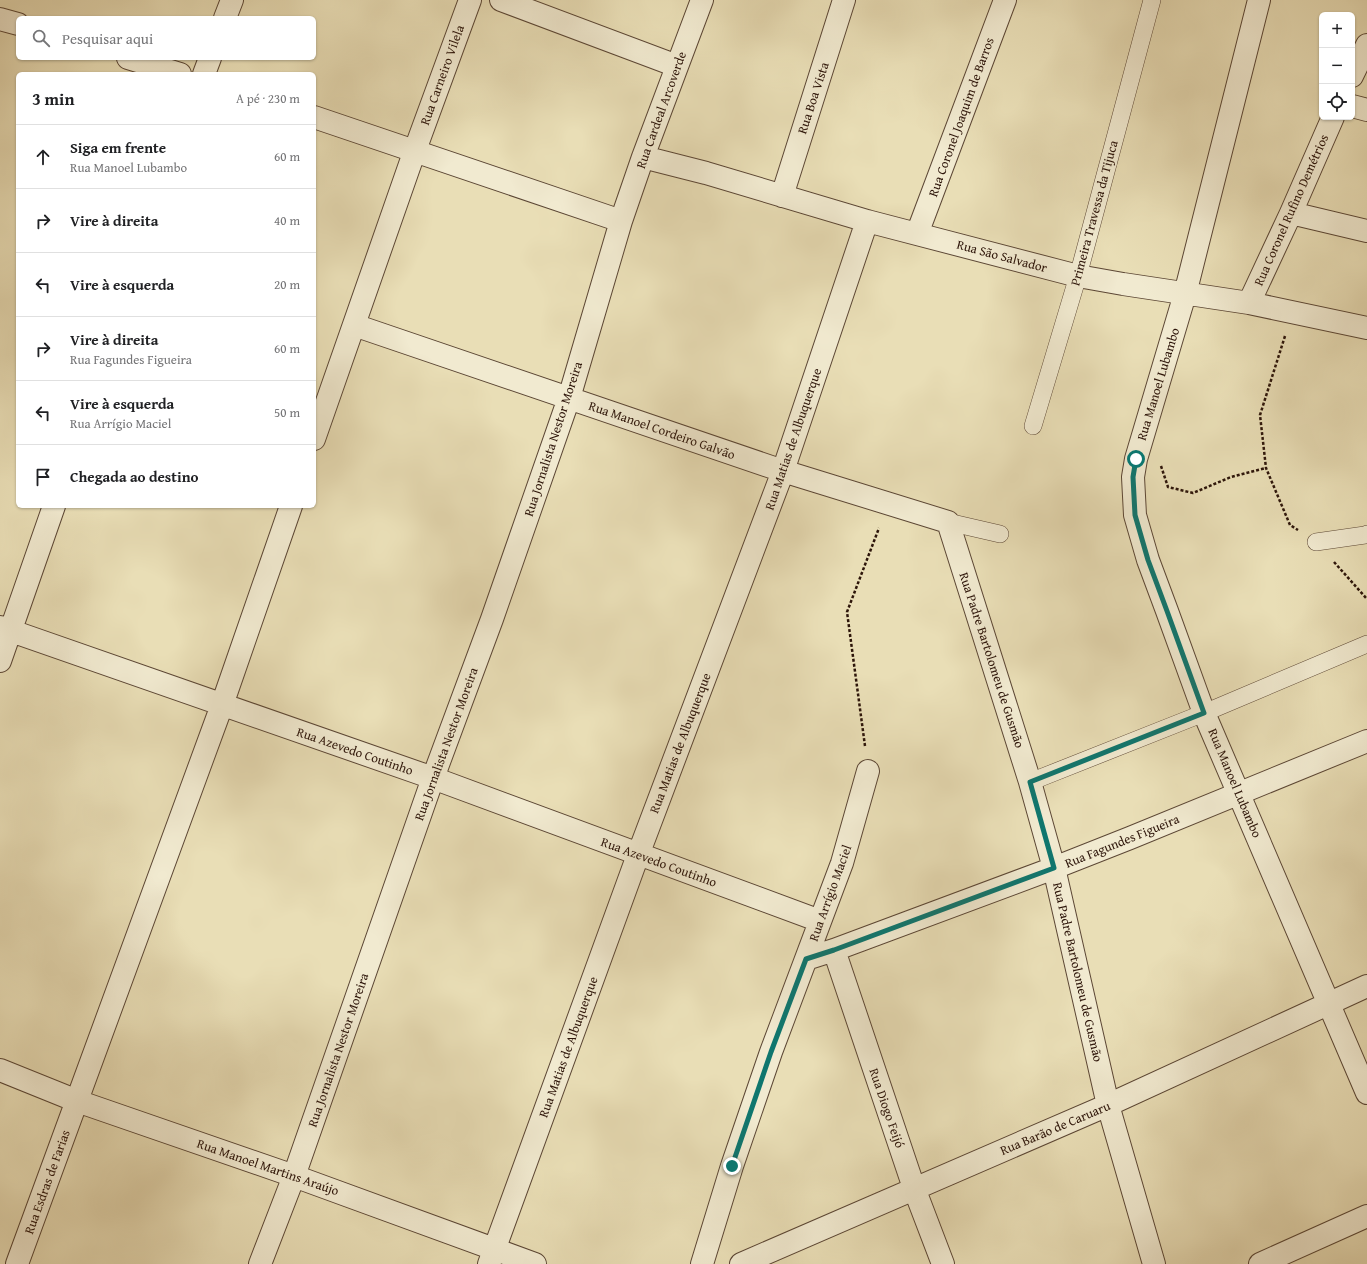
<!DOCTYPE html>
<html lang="pt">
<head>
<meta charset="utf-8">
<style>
  :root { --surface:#fff; --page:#f6f6f6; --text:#202124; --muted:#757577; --line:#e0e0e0 }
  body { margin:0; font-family:"Gentium Book Plus",serif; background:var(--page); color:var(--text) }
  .controls { position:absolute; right:12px; top:12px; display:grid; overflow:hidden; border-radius:6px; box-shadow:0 1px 3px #0004 }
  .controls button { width:36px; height:36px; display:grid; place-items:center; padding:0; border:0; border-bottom:1px solid var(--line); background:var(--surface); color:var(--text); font:20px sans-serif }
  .stop { position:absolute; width:12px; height:12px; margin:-9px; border:3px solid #0f766e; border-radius:50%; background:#fff }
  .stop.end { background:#0f766e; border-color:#fff; box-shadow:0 1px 4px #0008 }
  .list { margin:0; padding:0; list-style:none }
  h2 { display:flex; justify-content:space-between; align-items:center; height:52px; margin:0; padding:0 16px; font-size:17px }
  h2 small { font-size:13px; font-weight:400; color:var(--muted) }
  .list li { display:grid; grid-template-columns:26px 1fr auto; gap:12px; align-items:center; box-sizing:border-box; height:64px; padding:0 16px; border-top:1px solid var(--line) }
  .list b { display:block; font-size:15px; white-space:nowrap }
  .list p { margin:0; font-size:13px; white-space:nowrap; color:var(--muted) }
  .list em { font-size:13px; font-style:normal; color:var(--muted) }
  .icon { flex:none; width:22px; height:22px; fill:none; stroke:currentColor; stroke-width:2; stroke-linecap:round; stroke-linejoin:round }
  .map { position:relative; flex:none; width:1367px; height:1264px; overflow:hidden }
  .search { position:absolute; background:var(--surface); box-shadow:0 1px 3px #0004; left:16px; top:16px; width:300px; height:44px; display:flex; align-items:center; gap:10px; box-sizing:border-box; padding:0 14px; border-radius:6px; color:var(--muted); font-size:15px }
  .panel { position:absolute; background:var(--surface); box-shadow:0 1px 3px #0004; left:16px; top:72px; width:300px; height:436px; border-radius:6px }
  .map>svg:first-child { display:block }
</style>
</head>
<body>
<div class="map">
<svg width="1367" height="1264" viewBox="0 0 1367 1264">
  <rect width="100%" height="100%" fill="#e9deb6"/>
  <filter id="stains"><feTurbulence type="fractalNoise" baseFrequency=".005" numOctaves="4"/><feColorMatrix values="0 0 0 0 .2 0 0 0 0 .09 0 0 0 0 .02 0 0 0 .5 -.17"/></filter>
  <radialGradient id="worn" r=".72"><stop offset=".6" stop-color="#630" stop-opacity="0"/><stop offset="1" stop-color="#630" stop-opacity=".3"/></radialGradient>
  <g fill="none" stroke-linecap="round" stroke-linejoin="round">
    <defs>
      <path id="lane" d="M1033 426 1078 276 1152 0
        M948 522 1000 534
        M1316 542 1365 535 1367 534
        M1030 782 1204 713 1367 644"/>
      <path id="street" d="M501 0 677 66
        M1259 0 1185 294 1136 459 1133 477 1135 515 1148 560 1167 611 1204 713 1367 1093
        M225 18 232 0
        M0 19 18 24
        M128 58 180 74
        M204 74 210 58
        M1352 76 1367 45
        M1352 106 1367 110
        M314 117 621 221
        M643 157 706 173 867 221 1078 276 1123 284 1249 303 1367 328
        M782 196 844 0
        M1291 213 1367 231
        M917 234 1005 0
        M1249 303 1291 213 1333 117
        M354 325 783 471 948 522 1030 782 1054 868 1108 1105 1154 1264
        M314 439 415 150 470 0
        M0 627 433 778 820 921
        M0 661 54 506
        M834 950 914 1188 943 1264
        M806 959 834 950 1054 868 1130 838 1367 741
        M0 1070 77 1101 294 1176 535 1264
        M17 1264 222 705 291 506
        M260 1264 294 1176 433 778 492 619 569 398 621 221 643 157 702 0
        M489 1264 638 855 783 471 867 221
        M702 1264 732 1166 771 1052 842 863 868 771
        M741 1264 1108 1105 1367 986
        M1260 1264 1367 1216"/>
    </defs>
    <use href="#lane" stroke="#5c4735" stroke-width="18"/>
    <use href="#street" stroke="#5c4735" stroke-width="24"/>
    <path stroke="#2d150a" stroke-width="2.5" stroke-dasharray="3 2" stroke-linecap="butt" d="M1285 336 1260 415 1266 468 1290 525 1298 530
      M1161 466 1168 487 1193 493 1231 477 1266 468
      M1334 562 1367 599
      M865 746 847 612 879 528"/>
    <use href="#lane" stroke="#f1ead0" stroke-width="17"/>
    <use href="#street" stroke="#f1ead0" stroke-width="22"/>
  </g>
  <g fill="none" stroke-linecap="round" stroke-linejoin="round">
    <path stroke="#0f766e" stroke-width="5" d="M732 1166 771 1052 806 959 834 950 1054 868 1030 782 1204 713 1167 611 1148 560 1135 515 1133 477 1136 459"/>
  </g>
  <g text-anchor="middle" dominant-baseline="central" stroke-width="3" stroke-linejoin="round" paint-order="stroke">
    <g font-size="13" fill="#2d150a" stroke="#f1ead0">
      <text transform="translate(442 75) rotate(-70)">Rua Carneiro Vilela</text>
      <text transform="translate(813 98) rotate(-72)">Rua Boa Vista</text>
      <text transform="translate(661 110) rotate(-70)">Rua Cardeal Arcoverde</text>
      <text transform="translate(961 117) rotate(-70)">Rua Coronel Joaquim de Barros</text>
      <text transform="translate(1291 210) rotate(-66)">Rua Coronel Rufino Demétrios</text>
      <text transform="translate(1094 213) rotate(-75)">Primeira Travessa da Tijuca</text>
      <text transform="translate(1002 256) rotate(15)">Rua São Salvador</text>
      <text transform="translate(1158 384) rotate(-73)">Rua Manoel Lubambo</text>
      <text transform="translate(662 430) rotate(19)">Rua Manoel Cordeiro Galvão</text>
      <text transform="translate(553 439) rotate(-72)">Rua Jornalista Nestor Moreira</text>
      <text transform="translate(793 439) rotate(-71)">Rua Matias de Albuquerque</text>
      <text transform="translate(992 660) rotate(72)">Rua Padre Bartolomeu de Gusmão</text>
      <text transform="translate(680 743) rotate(-69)">Rua Matias de Albuquerque</text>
      <text transform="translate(446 744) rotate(-70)">Rua Jornalista Nestor Moreira</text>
      <text transform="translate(355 751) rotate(19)">Rua Azevedo Coutinho</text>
      <text transform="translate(1235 783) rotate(67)">Rua Manoel Lubambo</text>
      <text transform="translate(1122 841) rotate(-22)">Rua Fagundes Figueira</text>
      <text transform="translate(659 862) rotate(20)">Rua Azevedo Coutinho</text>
      <text transform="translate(830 893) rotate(-70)">Rua Arrígio Maciel</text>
      <text transform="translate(1078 972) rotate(77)">Rua Padre Bartolomeu de Gusmão</text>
      <text transform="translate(568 1047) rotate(-70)">Rua Matias de Albuquerque</text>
      <text transform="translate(338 1050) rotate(-71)">Rua Jornalista Nestor Moreira</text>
      <text transform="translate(887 1108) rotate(71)">Rua Diogo Feijó</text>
      <text transform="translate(1055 1128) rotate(-23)">Rua Barão de Caruaru</text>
      <text transform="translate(268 1167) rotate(19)">Rua Manoel Martins Araújo</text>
      <text transform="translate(47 1182) rotate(-70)">Rua Esdras de Farias</text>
    </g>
  </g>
  <rect width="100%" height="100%" filter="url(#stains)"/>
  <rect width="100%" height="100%" fill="url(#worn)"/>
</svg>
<div class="controls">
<button>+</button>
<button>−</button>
<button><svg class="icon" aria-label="locate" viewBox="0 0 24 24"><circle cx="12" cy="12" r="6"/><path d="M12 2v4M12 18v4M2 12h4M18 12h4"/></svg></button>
</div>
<div class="stop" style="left:1136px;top:459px"></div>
<div class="stop end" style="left:732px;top:1166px"></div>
<div class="search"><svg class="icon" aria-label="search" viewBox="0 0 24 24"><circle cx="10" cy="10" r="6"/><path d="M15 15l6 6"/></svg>Pesquisar aqui</div>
<section class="panel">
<h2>3 min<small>A pé · 230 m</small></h2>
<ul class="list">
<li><svg class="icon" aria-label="ahead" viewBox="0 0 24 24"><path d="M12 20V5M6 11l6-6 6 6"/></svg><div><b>Siga em frente</b><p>Rua Manoel Lubambo</p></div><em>60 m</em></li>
<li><svg class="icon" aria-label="right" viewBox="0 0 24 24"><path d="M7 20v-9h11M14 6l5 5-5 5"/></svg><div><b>Vire à direita</b></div><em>40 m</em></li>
<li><svg class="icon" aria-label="left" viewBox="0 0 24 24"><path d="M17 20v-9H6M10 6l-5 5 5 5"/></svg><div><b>Vire à esquerda</b></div><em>20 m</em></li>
<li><svg class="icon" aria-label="right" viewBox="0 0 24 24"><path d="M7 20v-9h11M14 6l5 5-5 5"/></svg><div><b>Vire à direita</b><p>Rua Fagundes Figueira</p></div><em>60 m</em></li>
<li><svg class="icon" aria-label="left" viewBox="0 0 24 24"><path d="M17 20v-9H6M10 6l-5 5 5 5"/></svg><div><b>Vire à esquerda</b><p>Rua Arrígio Maciel</p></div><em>50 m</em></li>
<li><svg class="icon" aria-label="arrive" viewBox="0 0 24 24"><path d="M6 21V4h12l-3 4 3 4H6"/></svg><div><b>Chegada ao destino</b></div></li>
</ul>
</section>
</div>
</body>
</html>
